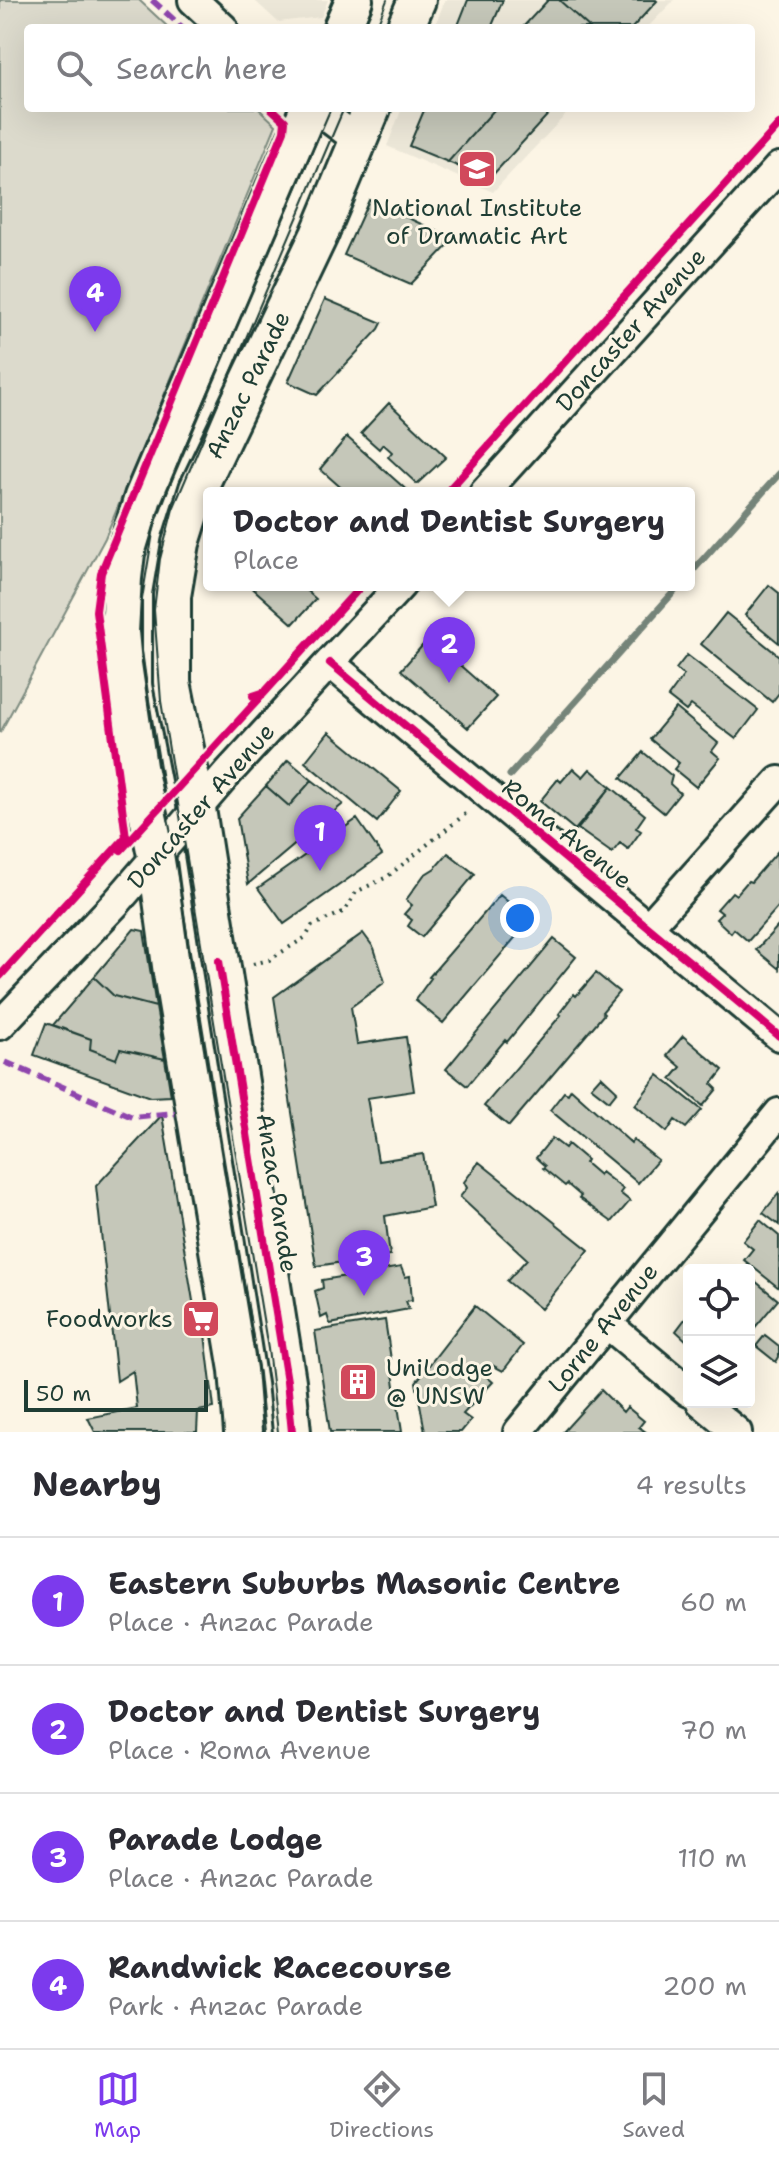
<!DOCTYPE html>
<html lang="en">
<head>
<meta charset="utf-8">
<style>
  :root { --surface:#fff; --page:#f2f2f3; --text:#2b2b33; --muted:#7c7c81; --line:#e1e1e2; --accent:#7c3aed }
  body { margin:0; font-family:"Shantell Sans",sans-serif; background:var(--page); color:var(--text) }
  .controls { position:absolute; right:24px; bottom:24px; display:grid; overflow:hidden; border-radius:8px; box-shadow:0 8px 32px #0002 }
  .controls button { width:72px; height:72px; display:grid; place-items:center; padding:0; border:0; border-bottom:2px solid var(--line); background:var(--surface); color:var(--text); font:40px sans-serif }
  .scale { position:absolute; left:24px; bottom:20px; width:184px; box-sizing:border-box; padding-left:8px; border:4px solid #1f3d34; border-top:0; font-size:22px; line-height:28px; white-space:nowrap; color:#1f3d34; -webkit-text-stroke:6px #fcf5e5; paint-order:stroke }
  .you { position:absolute; left:520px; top:918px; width:28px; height:28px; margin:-20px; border:6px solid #fff; border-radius:50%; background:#1a73e8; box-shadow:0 0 0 12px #1a73e833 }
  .badge { display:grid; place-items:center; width:52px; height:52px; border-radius:50%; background:var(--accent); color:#fff; font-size:26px; font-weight:700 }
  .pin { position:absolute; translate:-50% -66px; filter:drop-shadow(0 2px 4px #0008) }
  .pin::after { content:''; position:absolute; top:42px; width:28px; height:24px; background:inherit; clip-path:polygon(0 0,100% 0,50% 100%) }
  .popup { position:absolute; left:203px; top:487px; width:492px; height:104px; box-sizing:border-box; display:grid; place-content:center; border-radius:8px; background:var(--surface); filter:drop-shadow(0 2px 6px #0005); font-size:26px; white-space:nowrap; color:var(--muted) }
  .popup b { font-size:30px; color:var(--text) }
  .popup::after { content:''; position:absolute; left:50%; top:100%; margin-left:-16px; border:16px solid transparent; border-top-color:var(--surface) }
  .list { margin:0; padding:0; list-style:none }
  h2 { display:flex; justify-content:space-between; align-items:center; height:104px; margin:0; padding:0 32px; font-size:34px }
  h2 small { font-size:26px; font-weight:400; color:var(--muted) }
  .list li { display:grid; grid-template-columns:52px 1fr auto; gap:24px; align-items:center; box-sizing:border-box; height:128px; padding:0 32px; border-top:2px solid var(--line) }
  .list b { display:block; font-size:30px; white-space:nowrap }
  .list p { margin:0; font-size:26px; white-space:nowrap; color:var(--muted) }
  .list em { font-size:26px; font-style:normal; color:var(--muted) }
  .icon { flex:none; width:44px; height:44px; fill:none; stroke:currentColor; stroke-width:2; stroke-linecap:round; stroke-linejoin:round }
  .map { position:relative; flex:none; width:779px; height:1432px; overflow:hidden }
  .search { position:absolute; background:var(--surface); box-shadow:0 8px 32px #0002; left:24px; right:24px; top:24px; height:88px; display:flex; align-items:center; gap:20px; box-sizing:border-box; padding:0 28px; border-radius:8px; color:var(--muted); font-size:30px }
  .sheet { height:616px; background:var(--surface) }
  nav { display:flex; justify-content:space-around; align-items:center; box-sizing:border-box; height:112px; border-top:2px solid var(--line); background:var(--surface); font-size:22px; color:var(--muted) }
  nav a { display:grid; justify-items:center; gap:4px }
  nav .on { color:var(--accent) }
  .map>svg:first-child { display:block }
</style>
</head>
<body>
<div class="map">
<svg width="779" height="1432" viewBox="0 0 779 1432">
  <rect width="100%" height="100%" fill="#fcf5e5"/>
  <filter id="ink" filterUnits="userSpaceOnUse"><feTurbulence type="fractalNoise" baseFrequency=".0125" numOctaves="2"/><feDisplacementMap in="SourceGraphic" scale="16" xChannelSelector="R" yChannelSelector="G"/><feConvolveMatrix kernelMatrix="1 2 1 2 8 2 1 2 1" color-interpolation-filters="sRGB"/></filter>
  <g filter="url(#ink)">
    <path fill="#ece7d8" d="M254 0H328L321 17 278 22Z
      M445 0H674L647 28H434Z
      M402 108H572L493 192 387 146Z"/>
    <path fill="#dcdacc" stroke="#7e8c80" stroke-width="2" d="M0 0H139L169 28H28V108H258L276 125 105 538 0 733Z"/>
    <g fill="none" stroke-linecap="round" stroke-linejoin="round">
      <path stroke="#758479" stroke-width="7" d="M689 575 779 474
        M510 775 680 585"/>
    </g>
    <path fill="#c5c7b9" stroke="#1f3d34" stroke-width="2" d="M468 0H503L491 28H457Z
      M548 0H559L590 28H522Z
      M559 0H656L657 1 632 28H590Z
      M425 108H492L494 110 448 162 409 146Z
      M492 108H554L489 179 448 162 494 110Z
      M369 200 454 239 411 284 344 255Z
      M325 299 382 323 379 329 317 395 288 382Z
      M389 403 446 457 417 484 388 457 392 452 383 444 379 449 361 433Z
      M347 437 410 493H347L320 469Z
      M249 585H300L316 599 293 624Z
      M769 585 779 593V643L745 615Z
      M726 613 779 656V693L772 702 701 644Z
      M429 638 496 697 468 728 401 670Z
      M687 655 758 710 736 739 691 705 686 711 668 697 684 675 676 669Z
      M676 708 718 743 712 751 720 758 696 787 674 769 679 763 650 739Z
      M329 732 401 791 377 822 305 762Z
      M643 752 672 776 670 784 680 793 664 813 621 778Z
      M288 760 312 780 289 806 266 786Z
      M573 768 583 777 590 769 611 787 575 830 540 801 558 779 561 782Z
      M312 780 343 804 248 884 237 818 266 786 289 806Z
      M611 787 645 815 636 828 641 831 628 849 620 843 612 853 578 829Z
      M357 819 382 855 284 924 258 888Z
      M777 852 779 906 748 941 734 929 731 933 716 919 722 913 717 909 732 892 736 895 748 881 751 882Z
      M448 853 475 874 422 937 408 926 412 920 404 914 412 905 406 900 424 875 435 868Z
      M500 895 530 920 443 1023 415 1000 431 978 429 977Z
      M779 925V969L756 950Z
      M134 929 144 931 156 1007 114 996 94 977Z
      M363 933 374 948 385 982 351 1007 357 1044 406 1037 414 1091 367 1098 378 1161 423 1154 432 1207 385 1216 390 1255 316 1266 274 997Z
      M554 939 576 957 507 1042 505 1040 467 1086 446 1069Z
      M596 973 619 992 602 1012 604 1014 509 1126 484 1106 561 1015 559 1014 574 994 576 996Z
      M94 977 114 996 156 1007 165 1059 120 1049 116 1059 90 1049 91 1039 53 1025Z
      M46 1023 91 1039 90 1049 116 1059 120 1049 165 1059 171 1096 150 1097 34 1055Z
      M683 1036 723 1070 712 1084 717 1089 703 1106 671 1079 681 1067 667 1055Z
      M658 1075 702 1110 686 1128 675 1120 667 1132 635 1105Z
      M601 1076 617 1091 609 1101 591 1087Z
      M571 1089 631 1143 633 1140 658 1160 638 1183 550 1110 564 1092 568 1094Z
      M162 1115 193 1301 204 1326 214 1408 198 1411 197 1432H95L88 1418 137 1408 133 1371 117 1381 96 1186Z
      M552 1138 565 1148 568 1144 587 1160 585 1163 599 1175 601 1172 623 1189 620 1193 630 1201 612 1222 579 1198 581 1196 567 1184 565 1186 543 1168 545 1166 536 1158Z
      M479 1162 589 1250 541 1309 507 1281 527 1259 460 1197 467 1188 464 1182Z
      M779 1193V1225L763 1213Z
      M760 1220 779 1236V1288L744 1260 753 1249 743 1241Z
      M401 1267 405 1277 410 1276 412 1300 406 1301 409 1309 330 1324 327 1315 321 1318 315 1291 323 1288 322 1280Z
      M749 1276 778 1300 752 1331 749 1328Z
      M475 1306 523 1345 503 1371 492 1365 485 1375 493 1382 463 1414 471 1420 461 1432H425L416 1382Z
      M685 1319 689 1323V1343L676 1331Z
      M385 1320 402 1432H330L315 1331Z
      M765 1335 779 1346V1357L776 1362 756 1346Z
      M601 1390 623 1412 627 1407 644 1421 639 1427 646 1432H563Z"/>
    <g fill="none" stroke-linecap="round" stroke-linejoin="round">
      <defs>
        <path id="minor" d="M193 0 223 28
          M315 108 358 140
          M484 493 779 167
          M330 663 779 1036
          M649 926 779 781
          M0 1025 116 903 227 774 401 585
          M606 1323 689 1392
          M701 1402 737 1432
          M518 1432 779 1113"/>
        <path id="major" d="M342 28 354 0
          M405 28 417 0
          M243 1432 238 1370 172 973 156 855 138 767 123 664 120 632 123 578 126 553 143 497 309 108
          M292 1432 287 1381 197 809 172 682V596L181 543 198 489 319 235 372 108"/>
      </defs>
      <use href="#minor" stroke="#1f3d34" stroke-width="34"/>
      <use href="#major" stroke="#1f3d34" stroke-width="42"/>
      <path stroke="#1f3d34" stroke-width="4" stroke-dasharray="2 6" stroke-linecap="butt" d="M253 964 269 960 306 937 312 926 345 911 356 892 387 877 469 811"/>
      <use href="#minor" stroke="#fcf5e5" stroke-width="28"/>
      <use href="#major" stroke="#fcf5e5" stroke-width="36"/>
      <path stroke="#1f3d34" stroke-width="2" d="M363 28 374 0
        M376 28 387 0
        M265 1432 259 1374 148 694 142 651V599L154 527 180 458 331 108
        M278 1432 268 1349 161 701 154 610 160 559 173 509 344 108"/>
      <path stroke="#8e44ad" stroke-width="6" stroke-dasharray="12 6" stroke-linecap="butt" d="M152 0 183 28
        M5 1062 132 1117 175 1113"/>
      <defs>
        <path id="cycleway" d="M446 493 779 125
          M330 663 779 1036
          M253 696 265 692 362 585
          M121 850 265 692
          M219 961 287 1381 292 1432
          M0 976 126 837 96 611 101 573 284 131 285 121 271 108"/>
      </defs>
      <use href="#cycleway" stroke="#fcf5e5" stroke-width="13"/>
      <use href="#cycleway" stroke="#d6006c" stroke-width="8"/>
    </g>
  </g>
  <defs>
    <symbol id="university-square" viewBox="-11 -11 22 22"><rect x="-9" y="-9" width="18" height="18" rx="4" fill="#d1495b" stroke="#fcf5e5"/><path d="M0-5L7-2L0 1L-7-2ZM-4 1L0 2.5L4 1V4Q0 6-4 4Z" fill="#fff"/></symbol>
    <symbol id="supermarket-square" viewBox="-11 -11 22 22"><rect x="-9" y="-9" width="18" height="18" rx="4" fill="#d1495b" stroke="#fcf5e5"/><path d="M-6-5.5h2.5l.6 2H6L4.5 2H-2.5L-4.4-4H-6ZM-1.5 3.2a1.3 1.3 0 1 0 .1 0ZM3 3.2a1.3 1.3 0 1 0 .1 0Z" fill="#fff"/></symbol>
    <symbol id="building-square" viewBox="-11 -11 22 22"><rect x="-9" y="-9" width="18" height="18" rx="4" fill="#d1495b" stroke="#fcf5e5"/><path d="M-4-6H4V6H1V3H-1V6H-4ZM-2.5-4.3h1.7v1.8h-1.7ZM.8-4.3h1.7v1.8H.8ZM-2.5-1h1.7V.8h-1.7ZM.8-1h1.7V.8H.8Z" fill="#fff"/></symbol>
  </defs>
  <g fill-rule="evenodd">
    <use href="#university-square" x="455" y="147" width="44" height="44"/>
    <use href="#supermarket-square" x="179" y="1297" width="44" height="44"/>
    <use href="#building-square" x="336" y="1360" width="44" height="44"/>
  </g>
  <g text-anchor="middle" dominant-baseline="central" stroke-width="6" stroke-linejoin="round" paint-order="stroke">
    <g font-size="24" fill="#1f3d34" stroke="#fcf5e5">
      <text x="477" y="208">National Institute<tspan x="477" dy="28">of Dramatic Art</tspan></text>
      <text x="173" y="1319" text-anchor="end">Foodworks</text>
      <text x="386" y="1368" text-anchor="start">UniLodge<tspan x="386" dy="28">@ UNSW</tspan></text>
    </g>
    <g font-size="24" fill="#1f3d34" stroke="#fcf5e5">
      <text transform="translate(631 330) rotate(-48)">Doncaster Avenue</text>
      <text transform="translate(248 385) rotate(-64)">Anzac Parade</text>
      <text transform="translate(201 806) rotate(-49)">Doncaster Avenue</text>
      <text transform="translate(567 834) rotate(39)">Roma Avenue</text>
      <text transform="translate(277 1193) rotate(81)">Anzac Parade</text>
      <text transform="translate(603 1328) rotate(-51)">Lorne Avenue</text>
    </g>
  </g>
</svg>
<div class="controls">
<button><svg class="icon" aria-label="locate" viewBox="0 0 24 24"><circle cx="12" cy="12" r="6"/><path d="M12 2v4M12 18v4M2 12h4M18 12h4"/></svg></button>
<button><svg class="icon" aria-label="layers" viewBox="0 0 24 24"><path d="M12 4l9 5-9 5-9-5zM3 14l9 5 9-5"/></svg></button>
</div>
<div class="scale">50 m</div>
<div class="you"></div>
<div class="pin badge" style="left:320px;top:871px">1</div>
<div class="pin badge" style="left:449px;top:683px">2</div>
<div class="popup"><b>Doctor and Dentist Surgery</b>Place</div>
<div class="pin badge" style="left:364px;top:1296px">3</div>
<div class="pin badge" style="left:95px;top:332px">4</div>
<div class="search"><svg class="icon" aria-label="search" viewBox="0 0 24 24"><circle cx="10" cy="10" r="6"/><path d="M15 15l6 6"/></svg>Search here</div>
</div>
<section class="sheet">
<h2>Nearby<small>4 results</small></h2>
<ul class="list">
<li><span class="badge">1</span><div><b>Eastern Suburbs Masonic Centre</b><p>Place · Anzac Parade</p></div><em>60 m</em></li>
<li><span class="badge">2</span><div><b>Doctor and Dentist Surgery</b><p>Place · Roma Avenue</p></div><em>70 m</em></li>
<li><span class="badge">3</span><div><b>Parade Lodge</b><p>Place · Anzac Parade</p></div><em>110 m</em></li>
<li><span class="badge">4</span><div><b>Randwick Racecourse</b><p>Park · Anzac Parade</p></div><em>200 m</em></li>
</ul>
</section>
<nav>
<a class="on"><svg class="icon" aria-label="map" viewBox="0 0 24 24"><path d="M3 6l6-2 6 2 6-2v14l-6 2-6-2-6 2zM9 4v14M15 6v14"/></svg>Map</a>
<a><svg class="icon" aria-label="directions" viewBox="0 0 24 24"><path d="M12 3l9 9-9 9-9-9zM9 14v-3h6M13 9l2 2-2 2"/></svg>Directions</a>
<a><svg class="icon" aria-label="saved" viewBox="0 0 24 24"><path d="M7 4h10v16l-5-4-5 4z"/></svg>Saved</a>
</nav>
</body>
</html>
